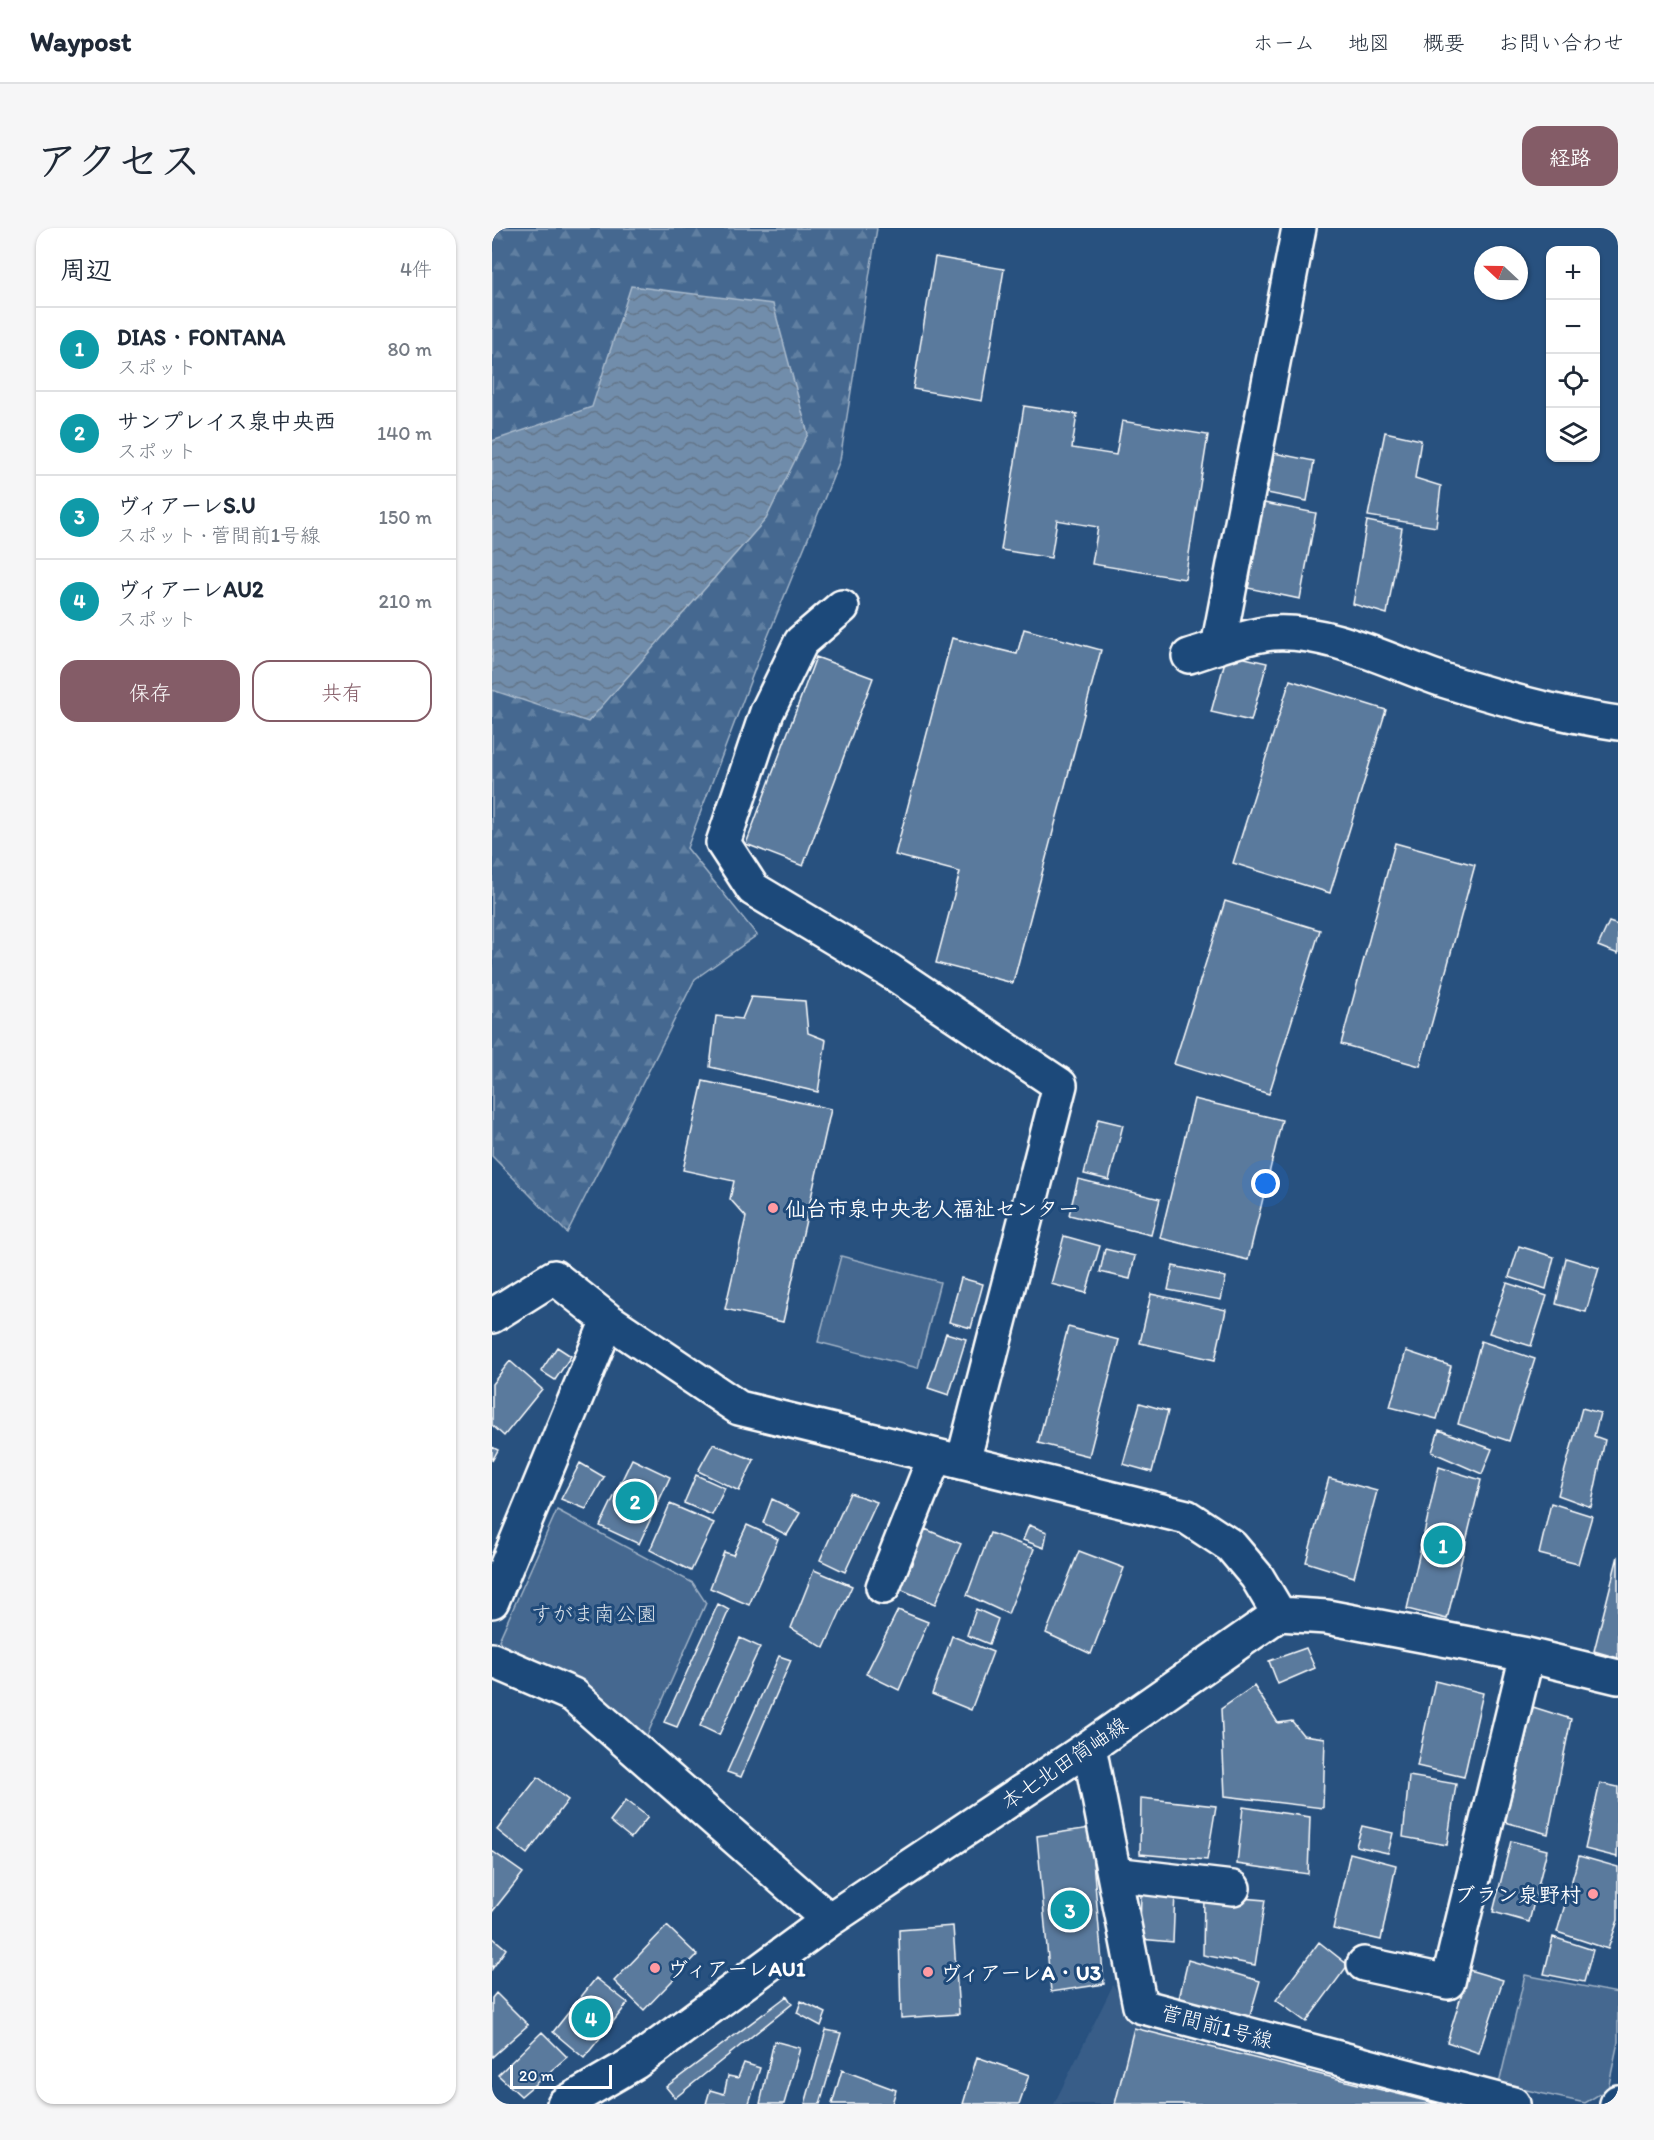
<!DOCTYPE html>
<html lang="ja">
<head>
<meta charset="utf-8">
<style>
  :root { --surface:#fff; --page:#f6f6f7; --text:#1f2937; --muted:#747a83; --line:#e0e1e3; --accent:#845c67 }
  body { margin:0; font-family:Itim,"Klee One",sans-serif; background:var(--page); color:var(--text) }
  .controls { position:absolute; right:18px; top:18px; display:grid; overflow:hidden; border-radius:12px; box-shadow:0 2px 4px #0004 }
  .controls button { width:54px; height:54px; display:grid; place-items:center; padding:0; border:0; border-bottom:2px solid var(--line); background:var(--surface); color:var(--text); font:30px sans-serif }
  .compass { position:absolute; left:982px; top:18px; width:54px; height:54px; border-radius:50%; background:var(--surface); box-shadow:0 2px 4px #0004; rotate:292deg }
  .scale { position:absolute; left:18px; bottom:15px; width:102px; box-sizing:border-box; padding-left:6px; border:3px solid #fff; border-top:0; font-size:16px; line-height:21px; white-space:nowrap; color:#fff; -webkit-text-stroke:4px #1f4a7a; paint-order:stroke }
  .you { position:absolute; left:774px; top:956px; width:21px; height:21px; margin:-15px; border:4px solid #fff; border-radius:50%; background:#1a73e8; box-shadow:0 0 0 9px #1a73e833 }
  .badge { display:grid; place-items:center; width:39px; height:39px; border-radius:50%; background:var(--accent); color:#fff; font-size:20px; font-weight:700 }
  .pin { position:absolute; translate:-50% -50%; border:3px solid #fff; box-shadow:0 2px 6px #0006 }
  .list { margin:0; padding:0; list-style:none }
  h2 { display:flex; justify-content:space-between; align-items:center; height:78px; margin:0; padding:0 24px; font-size:26px }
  h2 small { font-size:20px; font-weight:400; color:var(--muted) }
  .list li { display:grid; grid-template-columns:39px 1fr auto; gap:18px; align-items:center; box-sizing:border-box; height:84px; padding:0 24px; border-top:2px solid var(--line) }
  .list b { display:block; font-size:22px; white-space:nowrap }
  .list p { margin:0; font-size:20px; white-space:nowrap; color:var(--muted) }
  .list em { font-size:20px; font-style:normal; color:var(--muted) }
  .actions { display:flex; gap:12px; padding:18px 24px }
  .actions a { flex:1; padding:14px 0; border:2px solid var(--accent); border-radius:18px; text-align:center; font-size:21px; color:var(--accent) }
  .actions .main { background:var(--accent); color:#fff }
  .icon { flex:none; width:33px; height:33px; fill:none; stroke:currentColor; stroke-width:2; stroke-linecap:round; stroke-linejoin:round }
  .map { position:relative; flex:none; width:1126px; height:1876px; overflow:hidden; border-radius:18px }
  header { display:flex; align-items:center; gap:36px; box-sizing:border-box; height:84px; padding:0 30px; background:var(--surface); border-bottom:2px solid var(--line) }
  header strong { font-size:28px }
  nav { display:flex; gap:33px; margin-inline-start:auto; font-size:21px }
  .intro { display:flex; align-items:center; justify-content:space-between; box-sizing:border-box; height:144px; padding:0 36px }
  h1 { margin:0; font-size:42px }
  .button { padding:15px 27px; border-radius:18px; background:var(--accent); color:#fff; font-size:21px; font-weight:700 }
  main { display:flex; gap:36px; padding:0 36px }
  aside { flex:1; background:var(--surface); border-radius:18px; box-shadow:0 2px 4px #0004 }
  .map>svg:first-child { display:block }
</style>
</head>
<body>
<header>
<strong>Waypost</strong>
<nav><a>ホーム</a><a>地図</a><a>概要</a><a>お問い合わせ</a></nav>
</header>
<div class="intro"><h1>アクセス</h1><a class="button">経路</a></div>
<main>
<aside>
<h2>周辺<small>4件</small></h2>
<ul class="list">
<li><span class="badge" style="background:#0f9aa8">1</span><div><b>DIAS・FONTANA</b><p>スポット</p></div><em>80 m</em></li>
<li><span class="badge" style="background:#0f9aa8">2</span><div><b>サンプレイス泉中央西</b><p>スポット</p></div><em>140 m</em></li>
<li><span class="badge" style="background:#0f9aa8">3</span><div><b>ヴィアーレS.U</b><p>スポット · 菅間前1号線</p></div><em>150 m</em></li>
<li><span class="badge" style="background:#0f9aa8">4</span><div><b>ヴィアーレAU2</b><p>スポット</p></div><em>210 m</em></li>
</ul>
<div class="actions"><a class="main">保存</a><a>共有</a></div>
</aside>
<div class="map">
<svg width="1126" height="1876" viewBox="0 0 1126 1876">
  <defs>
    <pattern id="forest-firs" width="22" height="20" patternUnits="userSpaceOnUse" patternTransform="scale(1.5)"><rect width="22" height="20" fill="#446890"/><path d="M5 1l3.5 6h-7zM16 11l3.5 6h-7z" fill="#607fa1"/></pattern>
    <pattern id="water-waves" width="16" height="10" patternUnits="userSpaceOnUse" patternTransform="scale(1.5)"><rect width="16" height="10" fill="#718dab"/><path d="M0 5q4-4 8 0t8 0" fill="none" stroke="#64768a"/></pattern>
  </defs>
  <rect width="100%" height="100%" fill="#28517f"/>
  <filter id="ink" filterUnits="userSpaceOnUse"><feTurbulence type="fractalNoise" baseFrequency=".0167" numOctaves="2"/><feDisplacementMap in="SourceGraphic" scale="12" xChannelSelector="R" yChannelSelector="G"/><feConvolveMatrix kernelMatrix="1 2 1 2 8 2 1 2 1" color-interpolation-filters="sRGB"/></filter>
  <g filter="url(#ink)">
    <path fill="#375d88" d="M621 1757 645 1792 969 1876H562Z"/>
    <path fill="url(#forest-firs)" stroke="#a2b4c8" stroke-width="1.5" d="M4 0H385L348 232 267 430 195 620 265 707 203 751 75 1005 0 928V4Z"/>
    <path fill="#446890" stroke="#a2b4c8" stroke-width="1.5" d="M349 1028 448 1054 426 1140 326 1114Z
      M65 1282 201 1355 214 1375 152 1514 16 1427 7 1412Z
      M1033 1747 1126 1765V1814L1116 1861 1093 1875 1007 1856Z"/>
    <path fill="url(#water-waves)" stroke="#aabbcd" stroke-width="1.5" d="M139 58 281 76 316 206 274 291 96 494 0 462V213L100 179Z"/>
    <path fill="#5a7a9d" stroke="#fff" stroke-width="1.5" d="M443 29 512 41 490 173 421 161Z
      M532 178 585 186 580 220 624 227 630 193 716 207 693 351 600 336 606 299 565 292 559 330 509 322Z
      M893 204 929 212 923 250 949 258 944 299 876 288Z
      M782 225 822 233 815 273 775 265Z
      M772 275 824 285 808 371 756 360Z
      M875 293 910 300 895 386 861 376Z
      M532 401 609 422 521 755 444 735 468 644 403 627 460 410 525 426Z
      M735 426 775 435 759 493 719 484Z
      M324 429 381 450 311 638 254 616Z
      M798 452 894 482 838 665 741 635Z
      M903 615 983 637 928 838 849 816Z
      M733 673 828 702 777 866 682 836Z
      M1117 694 1126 697V726L1106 718Z
      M259 769 313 773 316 805 334 812 326 864 218 839 224 788 250 791Z
      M211 853 339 881 291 1094 233 1081 254 989 238 971 242 953 191 942Z
      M702 871 790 892 756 1032 668 1010Z
      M606 891 631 897 617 952 592 946Z
      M586 951 668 971 659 1007 577 987Z
      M572 1008 608 1018 594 1065 559 1056Z
      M1027 1018 1062 1029 1054 1061 1017 1049Z
      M613 1021 643 1028 638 1051 608 1044Z
      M1074 1030 1107 1040 1094 1084 1064 1076Z
      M681 1038 734 1049 729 1072 676 1062Z
      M469 1050 491 1056 479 1100 457 1094Z
      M1015 1055 1055 1068 1039 1118 997 1105Z
      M659 1066 734 1082 723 1132 648 1115Z
      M576 1099 627 1112 597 1228 546 1215Z
      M454 1105 474 1111 457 1167 436 1160Z
      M989 1113 1043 1131 1017 1213 966 1196Z
      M65 1119 79 1128 63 1152 49 1143Z
      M914 1123 959 1138 945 1191 898 1179Z
      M18 1133 50 1161 12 1208 0 1197V1156Z
      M648 1175 676 1183 660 1244 631 1236Z
      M1090 1180 1108 1185 1102 1208 1113 1212 1099 1279 1066 1267Z
      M947 1202 1000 1221 990 1246 940 1224Z
      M221 1216 262 1232 247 1263 206 1243Z
      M0 1219 6 1222 0 1233Z
      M140 1231 178 1249 147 1316 108 1298Z
      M88 1235 112 1249 94 1281 69 1271Z
      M947 1239 989 1252 955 1391 915 1381Z
      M204 1247 233 1260 220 1287 192 1275Z
      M837 1250 885 1263 862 1349 814 1334Z
      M358 1265 385 1274 353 1344 328 1332Z
      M280 1271 308 1285 295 1307 271 1295Z
      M1059 1275 1100 1288 1086 1336 1047 1326Z
      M178 1276 222 1295 199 1343 158 1322Z
      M255 1297 286 1311 257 1377 218 1360 232 1324 241 1327Z
      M537 1297 555 1304 552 1320 531 1312Z
      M433 1301 469 1316 443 1376 408 1361Z
      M498 1305 542 1321 516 1386 475 1367Z
      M587 1323 632 1340 599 1426 554 1405Z
      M1126 1328V1430L1102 1423Z
      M322 1342 360 1358 332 1420 299 1400Z
      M226 1376 237 1382 185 1499 172 1494Z
      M484 1381 506 1391 497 1416 475 1407Z
      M406 1382 436 1394 407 1462 374 1446Z
      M460 1408 501 1424 479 1482 440 1466Z
      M248 1410 268 1419 227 1507 208 1498Z
      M814 1420 823 1440 786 1456 777 1433Z
      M287 1428 299 1432 249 1549 235 1544Z
      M943 1453 991 1465 972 1549 925 1538Z
      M762 1458 786 1495 800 1493 811 1507 833 1510 831 1580 733 1568 729 1481Z
      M1041 1479 1079 1491 1056 1606 1013 1594Z
      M917 1548 964 1556 955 1617 911 1609Z
      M46 1549 76 1572 35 1626 5 1602Z
      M1108 1555 1126 1559 1125 1629 1093 1621Z
      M649 1570 724 1578 715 1632 648 1626Z
      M134 1572 156 1589 139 1610 118 1593Z
      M751 1579 818 1589 816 1646 745 1636Z
      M870 1598 901 1605 896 1625 864 1618Z
      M598 1600 612 1756 559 1764 545 1608Z
      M1019 1613 1055 1622 1037 1694 1001 1684Z
      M0 1623 31 1645 0 1684Z
      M858 1625 904 1637 889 1712 841 1701Z
      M1087 1628 1126 1639V1692L1116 1721 1065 1704Z
      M649 1662 683 1664 681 1714 648 1711Z
      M712 1667 773 1672 763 1737 711 1727Z
      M175 1698 205 1727 152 1782 122 1753Z
      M461 1698 467 1786 409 1790 407 1702Z
      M0 1709 14 1721 0 1741Z
      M1061 1709 1101 1722 1092 1754 1052 1746Z
      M827 1714 856 1737 814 1794 784 1772Z
      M696 1732 768 1753 757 1791 686 1775Z
      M977 1742 1011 1752 987 1825 955 1814Z
      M104 1750 136 1775 92 1830 61 1804Z
      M4 1765 36 1797 0 1829V1770Z
      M295 1768 300 1776 183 1870 174 1859Z
      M309 1773 334 1785 329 1798 305 1785Z
      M642 1800 946 1876H623Z
      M334 1802 349 1805 328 1876H313Z
      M50 1804 75 1829 29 1868 6 1847Z
      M282 1813 308 1820 292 1876H268Z
      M485 1829 537 1847 527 1876H471Z
      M252 1835 268 1840 257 1875 259 1876H214L218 1862 232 1866 236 1848 246 1850Z
      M350 1842 404 1862 400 1876H340Z"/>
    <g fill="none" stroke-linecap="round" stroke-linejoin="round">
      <defs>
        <path id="minor" d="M350 379 309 414 275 484 231 615 261 661 398 743 568 857 471 1234
          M726 419 807 0
          M697 428C723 420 756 407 781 405 838 401 904 437 957 454 1011 471 1069 487 1126 495
          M0 1088 62 1049 116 1092
          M391 1359 443 1228
          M0 1373 116 1092 247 1180 695 1289 739 1318 765 1349 787 1386
          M0 1432 81 1467 337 1692
          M597 1519 648 1778 1021 1876
          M622 1646 741 1660
          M872 1736 956 1754 1035 1427
          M72 1876 144 1834 337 1692 597 1519 787 1386 835 1389 1035 1427 1126 1449
          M1125 1876 1126 1874"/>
      </defs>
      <use href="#minor" stroke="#fff" stroke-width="38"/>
      <use href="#minor" stroke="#1f4a7a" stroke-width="33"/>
    </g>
  </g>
  <g fill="#ff9aa2" stroke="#1f4a7a" stroke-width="2">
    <circle cx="281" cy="980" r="6"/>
    <circle cx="1101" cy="1666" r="6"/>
    <circle cx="163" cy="1740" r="6"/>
    <circle cx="436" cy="1744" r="6"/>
  </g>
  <g text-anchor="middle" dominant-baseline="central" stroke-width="6" stroke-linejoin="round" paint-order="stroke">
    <g font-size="21" font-weight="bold" fill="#fff" stroke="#1f4a7a" text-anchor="start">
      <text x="293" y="980">仙台市泉中央老人福祉センター</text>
      <text x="1089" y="1666" text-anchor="end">ブラン泉野村</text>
      <text x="175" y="1740">ヴィアーレAU1</text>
      <text x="448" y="1744">ヴィアーレA・U3</text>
    </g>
    <g font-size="21" fill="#dae1e9" stroke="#1f4a7a">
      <text x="102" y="1385">すがま南公園</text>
    </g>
    <g font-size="21" fill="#fff" stroke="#1f4a7a">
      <text transform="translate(572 1535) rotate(-34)">本七北田筒岫線</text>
      <text transform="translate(725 1798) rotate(15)">菅間前1号線</text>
    </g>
  </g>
</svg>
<div class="controls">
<button>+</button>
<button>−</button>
<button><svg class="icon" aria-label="locate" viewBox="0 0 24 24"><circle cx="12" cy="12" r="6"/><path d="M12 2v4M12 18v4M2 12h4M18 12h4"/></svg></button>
<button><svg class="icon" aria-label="layers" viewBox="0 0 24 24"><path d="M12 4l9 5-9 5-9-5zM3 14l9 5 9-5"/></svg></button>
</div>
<svg class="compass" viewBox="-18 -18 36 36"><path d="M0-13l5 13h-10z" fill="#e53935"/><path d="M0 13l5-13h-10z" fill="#747a83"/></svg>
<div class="scale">20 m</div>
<div class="you"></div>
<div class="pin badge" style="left:951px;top:1317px;background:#0f9aa8">1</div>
<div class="pin badge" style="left:143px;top:1273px;background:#0f9aa8">2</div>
<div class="pin badge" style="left:578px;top:1682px;background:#0f9aa8">3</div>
<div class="pin badge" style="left:99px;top:1790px;background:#0f9aa8">4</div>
</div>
</main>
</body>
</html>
